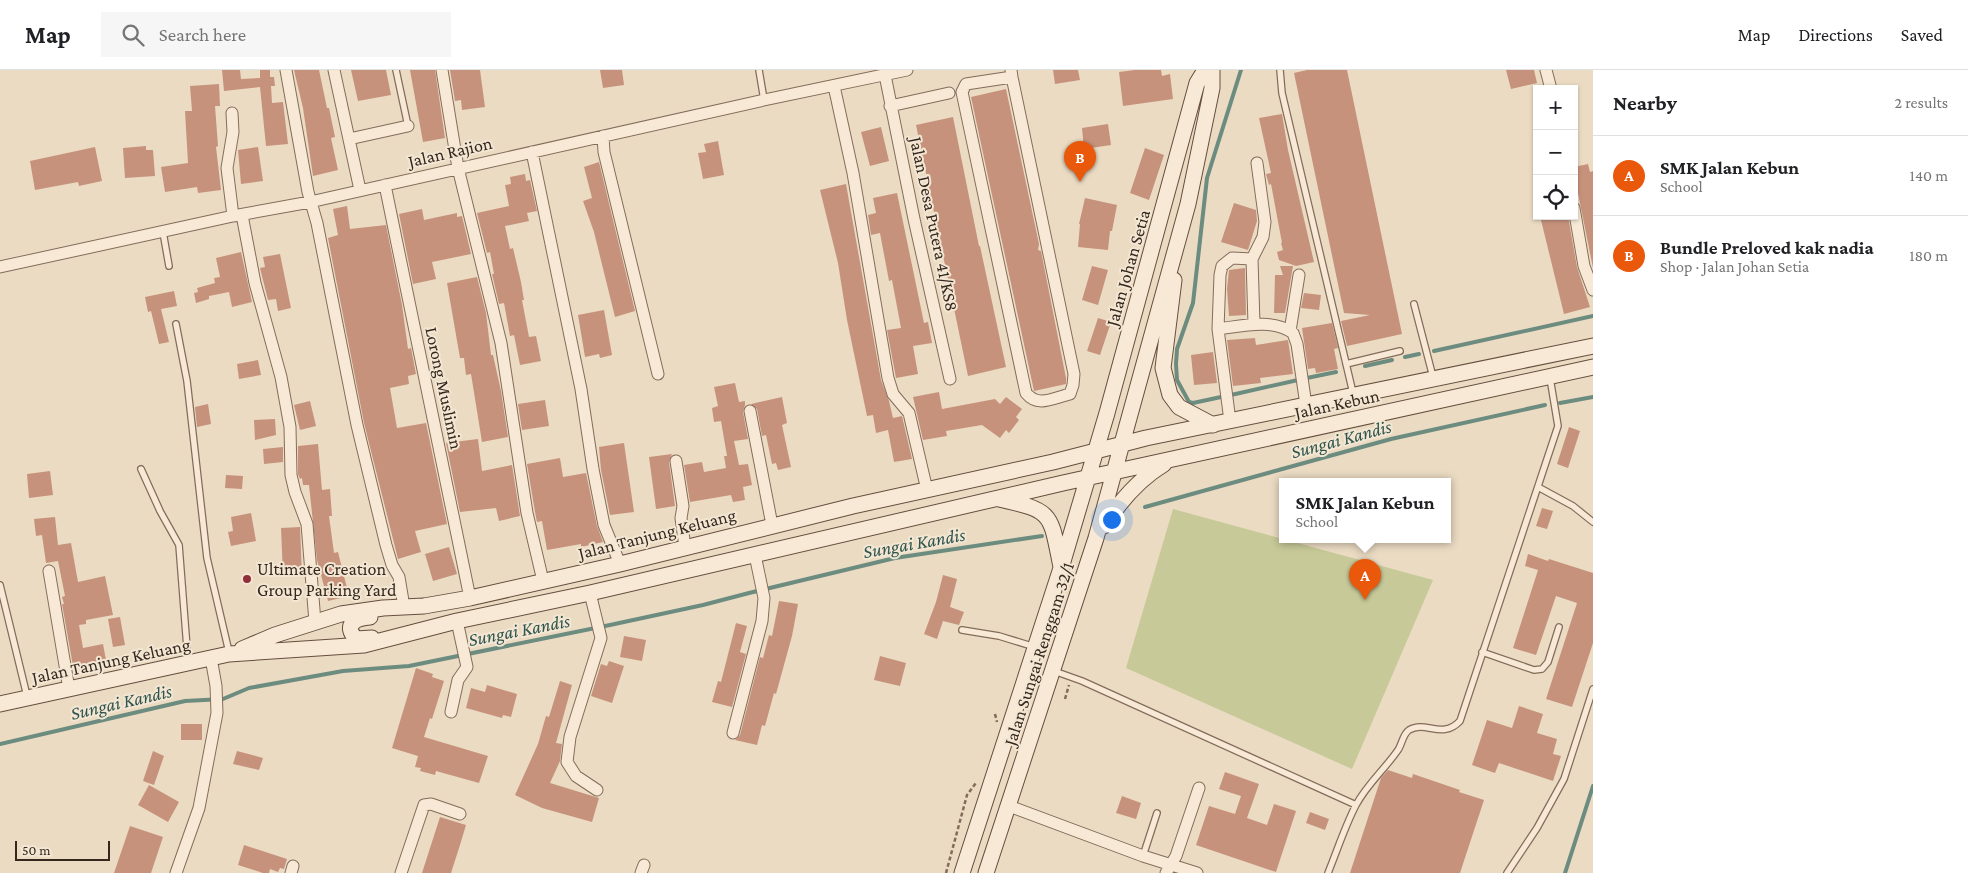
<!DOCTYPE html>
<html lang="en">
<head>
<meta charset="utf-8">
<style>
  :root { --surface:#fff; --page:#f6f6f6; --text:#202124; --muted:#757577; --line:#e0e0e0; --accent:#ea580c }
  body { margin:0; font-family:"Crimson Pro",serif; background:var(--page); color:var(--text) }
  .controls { position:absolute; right:15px; top:15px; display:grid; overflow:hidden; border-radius:0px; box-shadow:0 1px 4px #0004 }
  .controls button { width:45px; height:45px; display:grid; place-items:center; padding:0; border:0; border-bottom:1px solid var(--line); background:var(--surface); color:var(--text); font:25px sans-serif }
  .scale { position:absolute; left:15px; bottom:12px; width:95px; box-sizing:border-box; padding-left:5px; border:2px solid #35271e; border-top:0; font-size:14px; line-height:18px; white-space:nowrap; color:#35271e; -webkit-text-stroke:4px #f3e6d2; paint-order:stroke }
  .you { position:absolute; left:1111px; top:449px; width:18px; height:18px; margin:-12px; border:4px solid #fff; border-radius:50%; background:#1a73e8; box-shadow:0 0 0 8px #1a73e833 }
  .badge { display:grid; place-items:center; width:32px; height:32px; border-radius:50%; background:var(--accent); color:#fff; font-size:16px; font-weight:700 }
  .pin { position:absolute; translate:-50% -41px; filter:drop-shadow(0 1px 2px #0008) }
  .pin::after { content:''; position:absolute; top:26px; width:18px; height:15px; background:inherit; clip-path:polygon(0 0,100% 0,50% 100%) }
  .popup { position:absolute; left:1279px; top:408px; width:172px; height:65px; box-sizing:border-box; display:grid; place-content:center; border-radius:0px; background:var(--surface); filter:drop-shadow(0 1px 4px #0005); font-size:16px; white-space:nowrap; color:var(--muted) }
  .popup b { font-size:19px; color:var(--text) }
  .popup::after { content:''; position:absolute; left:50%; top:100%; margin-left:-10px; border:10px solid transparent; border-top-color:var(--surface) }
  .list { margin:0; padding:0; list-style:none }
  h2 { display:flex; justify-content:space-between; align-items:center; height:65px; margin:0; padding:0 20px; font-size:21px }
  h2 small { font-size:16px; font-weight:400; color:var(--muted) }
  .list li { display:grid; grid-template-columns:32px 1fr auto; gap:15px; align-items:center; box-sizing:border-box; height:80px; padding:0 20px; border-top:1px solid var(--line) }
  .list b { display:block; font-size:19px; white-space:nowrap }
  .list p { margin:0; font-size:16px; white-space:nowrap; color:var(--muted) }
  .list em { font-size:16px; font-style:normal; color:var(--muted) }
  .icon { flex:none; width:28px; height:28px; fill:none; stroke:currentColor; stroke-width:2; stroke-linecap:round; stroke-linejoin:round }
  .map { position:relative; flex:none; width:1593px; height:803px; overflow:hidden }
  header { display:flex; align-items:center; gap:30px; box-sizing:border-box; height:70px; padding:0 25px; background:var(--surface); border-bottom:1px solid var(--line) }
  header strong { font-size:24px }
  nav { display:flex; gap:28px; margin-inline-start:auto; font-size:18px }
  .search { width:350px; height:45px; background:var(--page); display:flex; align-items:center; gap:12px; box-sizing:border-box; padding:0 18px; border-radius:0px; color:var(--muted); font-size:19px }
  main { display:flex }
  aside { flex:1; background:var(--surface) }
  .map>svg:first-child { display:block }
</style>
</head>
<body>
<header>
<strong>Map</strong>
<div class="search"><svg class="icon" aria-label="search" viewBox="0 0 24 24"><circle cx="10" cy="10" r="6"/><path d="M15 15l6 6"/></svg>Search here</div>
<nav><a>Map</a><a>Directions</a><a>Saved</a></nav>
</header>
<main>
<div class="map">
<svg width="1593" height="803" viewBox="0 0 1593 803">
  <rect width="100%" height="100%" fill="#ebdbc3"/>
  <path fill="#c8c998" d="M1173 439 1433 510 1352 699 1126 598Z"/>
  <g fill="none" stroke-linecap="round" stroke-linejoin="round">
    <path stroke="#6d8c80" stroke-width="4" d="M1434 281 1593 246
      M1405 287 1419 284
      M1365 296 1392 290
      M1307 308 1336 302
      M1231 325 1298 310
      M1221 327 1193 333 1189 332 1177 310 1176 294 1177 279 1193 233 1207 108 1241 0
      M1560 333 1593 327
      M1145 437 1391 369 1545 335
      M0 674 185 631 223 629 249 618 343 601 409 596 610 555 703 535 749 523 895 488 1042 466
      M1565 803 1593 716"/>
  </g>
  <path fill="#c7927b" d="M222 0H240L241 9 260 8V0H270V7H274L275 16H271L272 33 283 32 288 74 266 76 260 17 224 21Z
    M294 0H319L327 38H329L335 67 331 68 338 100 313 106 303 38Z
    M351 0H386L391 25 358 31Z
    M410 0H435L445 68 423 72Z
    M450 0H480L485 37 462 40 461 30 455 31Z
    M600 0H622L624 15 603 18Z
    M1053 0H1078L1080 10 1055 14Z
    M1135 0H1161L1162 6 1170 4 1173 29 1123 36 1119 2Z
    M1307 0H1347L1402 264 1347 276 1341 251 1370 245 1344 243 1294 3Z
    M1506 0H1534L1537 13 1511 19Z
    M219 14 220 36H215L218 76 216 77 221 120 198 123 197 117 165 122 161 97 188 93 185 41H192L190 16Z
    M1006 19 1039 174 1038 180 1041 181 1066 308V314L1034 321 971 27Z
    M1282 44 1288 80 1314 192 1296 196 1279 190 1277 182 1283 180 1281 173H1282L1271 114 1269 115 1266 104 1271 103 1259 48Z
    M953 47 979 176H980L1006 297 968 306 916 55Z
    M1108 54 1111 75 1084 79 1082 58Z
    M881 57 889 91 870 96 861 62Z
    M718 71 724 105 703 109 698 83 706 82 704 74Z
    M146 76V80H153L155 106 125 108 123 78Z
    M95 77 102 111 79 116 78 112 35 120 30 91Z
    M258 77 263 111 241 114 238 80Z
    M1145 78 1164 85 1149 130 1130 123Z
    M599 92 635 241 615 247 594 162 583 131 592 128 584 97Z
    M1588 94 1590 102 1593 101V198L1574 103V97Z
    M525 104 526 111 530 110 537 141 527 143 529 151 505 156 510 179 513 178 521 212 524 230H522L529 267 536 266 541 291 520 295 514 265 510 266 504 233 499 234 492 204H494L490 182 487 183 477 143 509 136 505 115 511 114 510 107Z
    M846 114 881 310 889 331 893 348 902 346 912 389 894 392 888 360 876 363 873 345 867 346 847 250 838 193 820 120Z
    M897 123 924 253 928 252 932 273 913 276 918 304 896 308 887 260 901 258 892 210 889 211 880 163 871 165 868 145 876 143 873 128Z
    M1085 128 1117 135 1112 161H1110L1108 180 1078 177 1080 154H1079Z
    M1234 133 1256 140 1257 151 1248 180 1221 172Z
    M347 136 350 159 386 155 402 235 408 279 411 278 416 304 408 306 409 314 390 318 397 358 426 353 447 454 415 461 421 482 398 489 364 353 328 168 338 165 333 139Z
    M422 139 424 150 457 143V147L462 146 471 184 432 192 436 209 413 214 399 144Z
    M1540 146H1568L1577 197 1590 237 1564 244Z
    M241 182 252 232 232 237 229 222 209 226V229L196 233 194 223 198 222 197 218 215 213 214 208 220 207 216 188Z
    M280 184 291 238 278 241 276 229 268 230 260 198 265 197 263 187Z
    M1092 196 1108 200 1098 235 1082 230Z
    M1280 196H1293L1285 243H1274L1275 205H1283Z
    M1245 198 1246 245 1229 246 1227 219 1229 200Z
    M477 207 486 243 491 285H493L501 321 508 367 482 372 471 304 466 305 464 288H460L447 213Z
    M174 221 177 236 161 239 169 272 159 274 151 241 148 242 145 227Z
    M1304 223 1321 225 1319 240 1301 238Z
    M604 240 612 285 600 288 599 284 585 287 578 245Z
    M1098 248 1111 252 1100 285 1087 281Z
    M1332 253 1338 278 1334 279 1338 299 1316 303 1315 298 1308 299 1302 258Z
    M1255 268 1256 275 1288 270 1293 304 1260 308 1261 313 1233 316 1227 270Z
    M1213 282 1217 313 1194 315 1191 285Z
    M258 290 261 305 239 309 237 294Z
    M735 313 739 332 745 331V335L743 342 748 369 734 371 739 395 748 394 752 415 743 417 745 430 733 432 731 425 690 432 684 395 702 392 704 402 726 398 724 386H727L721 351 714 352 712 338 718 336 714 317Z
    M939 322 942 339 995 329 1000 334 1006 327 1022 339 1016 347 1019 350 1009 363 1006 360 1000 368 982 355 946 361 947 366 923 370 913 327Z
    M782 327 787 353 782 355 791 397 778 400 776 393 772 394 766 365 762 366 757 339 751 334Z
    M545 330 549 356 522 360 518 334Z
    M310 331 316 356 300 360 294 335Z
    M208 334 211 354 197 357 195 337Z
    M275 349 276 365 255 370 254 350Z
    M1569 357 1580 361 1568 398 1557 394Z
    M478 369 482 401 512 395 520 446 499 451 496 438 460 442 446 373Z
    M624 373 634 442 610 445 601 400 599 377Z
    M318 374 322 420 330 419 332 446H329L334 483 338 482 349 526 328 531 317 490 309 415H303L302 408 300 409 298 404V376Z
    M283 377V392L264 394 263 379Z
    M672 384 669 392 675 436 656 439 649 387Z
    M560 388 563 407 586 403 597 456 603 472 581 477V474L547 480 542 451 537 452 535 442 527 394Z
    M50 401 53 425 29 428 27 404Z
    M226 405 243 406 242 419 225 418Z
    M1542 438 1553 441 1547 459 1536 456Z
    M251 443 256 471 231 476 228 462 233 461 231 447Z
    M55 447 58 475 71 473 78 512 105 506 113 545 86 550V554L79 555 83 578 103 574 106 590 73 596 62 534H64L62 527 65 526 58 491 46 493 42 465 36 466 34 449Z
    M300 457 302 505 283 506 281 458Z
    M449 477 457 504 433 511 425 484Z
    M1528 484 1548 491 1549 489 1593 503V573L1572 637 1546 629 1577 533 1556 526 1536 585 1513 578 1538 500 1525 496Z
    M943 505 957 509 950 537 964 542 959 555 943 551 937 569 924 564 936 532Z
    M779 531 798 534 792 566 776 624 774 623 765 656 762 655 757 675 735 670 740 665 760 587 763 588 769 565 772 566Z
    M120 547 125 575 113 577 108 549Z
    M736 553 747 556 740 582 746 584 732 637 712 632 718 611 721 612Z
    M624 566 646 570 642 591 620 587Z
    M880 586 906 593 900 616 874 610Z
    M609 591 624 596 612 633 591 626 601 594 607 596Z
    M416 598 433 604 432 607 444 611 432 649 430 648 424 667 488 686 479 713 436 701 435 705 420 701 421 698 415 697 418 686 392 678Z
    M560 611 572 615 556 673 562 674 560 691 550 713 599 728 592 752 542 738 515 725 538 674 546 646 549 647Z
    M487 615 517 624 511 647 503 645 502 648 466 638 471 618 485 622Z
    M1519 636 1543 644 1537 663 1557 669 1553 684 1561 686 1553 711 1499 693 1495 703 1472 695 1487 650 1512 658Z
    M181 654H202V670H181Z
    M153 681 164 686 154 715 143 711Z
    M237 681 263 688 259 700 233 694Z
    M1388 700 1412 708 1413 704 1460 720 1459 722 1484 730 1460 803H1350L1381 708Z
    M1225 702 1259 714 1247 748 1267 755 1274 734 1296 741 1276 802 1196 775 1209 736 1235 744 1241 726 1219 719Z
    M149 715 179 732 168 752 138 735Z
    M1122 726 1141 733 1136 749 1116 743Z
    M1310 742 1329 749 1325 760 1306 753Z
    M440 747 466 755 460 775 451 803H422Z
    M130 756 163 767 151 803H114Z
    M244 775 287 789 284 799 280 798 278 802 270 799 269 803H263L238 795Z"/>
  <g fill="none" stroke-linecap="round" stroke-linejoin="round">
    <defs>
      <path id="service" d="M396 0 408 56
        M759 0 764 30
        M1280 0 1282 23 1353 323
        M163 162 169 196
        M1414 234 1433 307
        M176 254 187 311 207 488 229 582
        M1346 294 1400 281
        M141 399 160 441 179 475 188 591
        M1538 417 1573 436 1593 452
        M0 515 27 626
        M962 560 999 566 1035 577
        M1482 582 1534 600 1542 599 1548 592 1559 557
        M1054 601 1082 611 1356 735
        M1143 786 1157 743
        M1328 803C1337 781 1345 756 1356 735 1367 714 1385 699 1398 680 1402 674 1403 664 1409 660 1426 650 1442 670 1460 651L1558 356 1550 308
        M1507 803 1537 758 1564 709 1593 619"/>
      <path id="minor" d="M286 0 308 122 317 153 357 355 386 475 392 495 399 507 404 537
        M334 0 360 120
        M442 0 458 98 501 273 527 443 543 511
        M1011 0 1012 7 1074 304 1073 315 1070 324C1053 328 1038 338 1026 323L962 22 966 14 1012 7
        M1546 0 1551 19
        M885 5 914 149 950 309
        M834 16 853 103 888 308 893 324 909 343 927 420
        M890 36 949 23
        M232 43 233 62 227 98 233 146
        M603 66 604 82 658 304
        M349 69 408 56
        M532 82 581 319 593 399 604 455 620 494
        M385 115 470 528
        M1574 138 1584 196 1593 220
        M242 145 255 213 281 307 290 357 291 405 295 422 307 454 315 552
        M1252 189 1263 167 1265 152 1257 93
        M0 197 233 146 310 132 764 30 907 0
        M1218 259 1220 205 1222 196 1232 188 1252 189 1254 254
        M1290 261 1299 205
        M750 341 772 455
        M1230 351 1218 259C1242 256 1272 248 1293 263L1297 274 1306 335
        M676 391 683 436 681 448 685 477
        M49 501 69 619
        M590 523 601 568 570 667 567 692 576 706 597 720
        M451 642 458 610 467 597 457 551
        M733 663 762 551 764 528 755 485
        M1009 736 1143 786 1197 803
        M176 803 199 738 217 643 216 616 211 588
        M291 803 293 796
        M401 803 424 735 431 734 460 744
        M641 803 644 795
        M1166 803 1176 786 1199 718"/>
      <path id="secondary" d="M1174 210 1163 298 1170 325 1179 337 1213 355
        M999 429C1054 441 1050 443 1061 497
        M1104 456C1120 431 1139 409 1164 394
        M370 547C355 548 343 555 356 569L372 568
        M242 579 275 565 341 544 383 538 424 536 470 528 620 494 853 436 1053 392 1146 368 1593 276
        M0 634 229 584 364 575 457 551 590 523 1063 413 1593 297
        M962 803 1061 498 1107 343 1197 13 1205 0
        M986 803 1096 468 1188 134 1212 18V0"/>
    </defs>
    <use href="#service" stroke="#846c5b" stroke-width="8"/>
    <use href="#minor" stroke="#846c5b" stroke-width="13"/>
    <use href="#secondary" stroke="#664e3e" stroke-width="17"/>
    <path stroke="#846c5b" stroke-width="2.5" stroke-dasharray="4 2.5" stroke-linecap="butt" d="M1065 629 1069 615
      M995 644 997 652
      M946 803 967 725 976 713"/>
    <use href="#service" stroke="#f7e9d6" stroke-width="5.5"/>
    <use href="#minor" stroke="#f7e9d6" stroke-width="11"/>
    <use href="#secondary" stroke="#f7e9d6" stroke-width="15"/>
  </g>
  <circle fill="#902e3a" stroke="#f3e6d2" stroke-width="2" cx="247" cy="509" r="5"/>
  <g text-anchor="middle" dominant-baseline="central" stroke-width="4" stroke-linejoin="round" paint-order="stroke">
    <g font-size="18" fill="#35271e" stroke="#f3e6d2">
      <text transform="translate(450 82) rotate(-13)">Jalan Rajion</text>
      <text transform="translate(934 154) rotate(78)">Jalan Desa Putera 41/KS8</text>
      <text transform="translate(1128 198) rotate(-74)">Jalan Johan Setia</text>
      <text transform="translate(444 318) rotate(78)">Lorong Muslimin</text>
      <text transform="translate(1337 334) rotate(-12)">Jalan Kebun</text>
      <text transform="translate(657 464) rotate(-14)">Jalan Tanjung Keluang</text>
      <text transform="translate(1039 584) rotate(-72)">Jalan Sungai Renggam 32/1</text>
      <text transform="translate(111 591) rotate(-12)">Jalan Tanjung Keluang</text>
    </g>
    <g font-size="18" fill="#35271e" stroke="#f3e6d2" text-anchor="start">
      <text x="257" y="499">Ultimate Creation<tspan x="257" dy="21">Group Parking Yard</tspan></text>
    </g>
    <g font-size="19" font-style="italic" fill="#2e544d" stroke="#f3e6d2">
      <text transform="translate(1341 369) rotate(-15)">Sungai Kandis</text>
      <text transform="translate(914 473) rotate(-10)">Sungai Kandis</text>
      <text transform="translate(519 560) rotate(-11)">Sungai Kandis</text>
      <text transform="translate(121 632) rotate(-13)">Sungai Kandis</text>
    </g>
  </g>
</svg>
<div class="controls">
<button>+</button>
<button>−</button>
<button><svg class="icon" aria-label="locate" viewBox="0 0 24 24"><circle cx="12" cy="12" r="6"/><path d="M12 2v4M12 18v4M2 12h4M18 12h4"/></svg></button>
</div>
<div class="scale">50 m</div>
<div class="you"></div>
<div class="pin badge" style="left:1365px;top:530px">A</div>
<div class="popup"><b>SMK Jalan Kebun</b>School</div>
<div class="pin badge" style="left:1080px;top:112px">B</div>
</div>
<aside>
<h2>Nearby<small>2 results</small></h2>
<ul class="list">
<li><span class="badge">A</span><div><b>SMK Jalan Kebun</b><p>School</p></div><em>140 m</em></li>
<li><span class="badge">B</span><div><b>Bundle Preloved kak nadia</b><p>Shop · Jalan Johan Setia</p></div><em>180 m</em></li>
</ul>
</aside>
</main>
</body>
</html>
